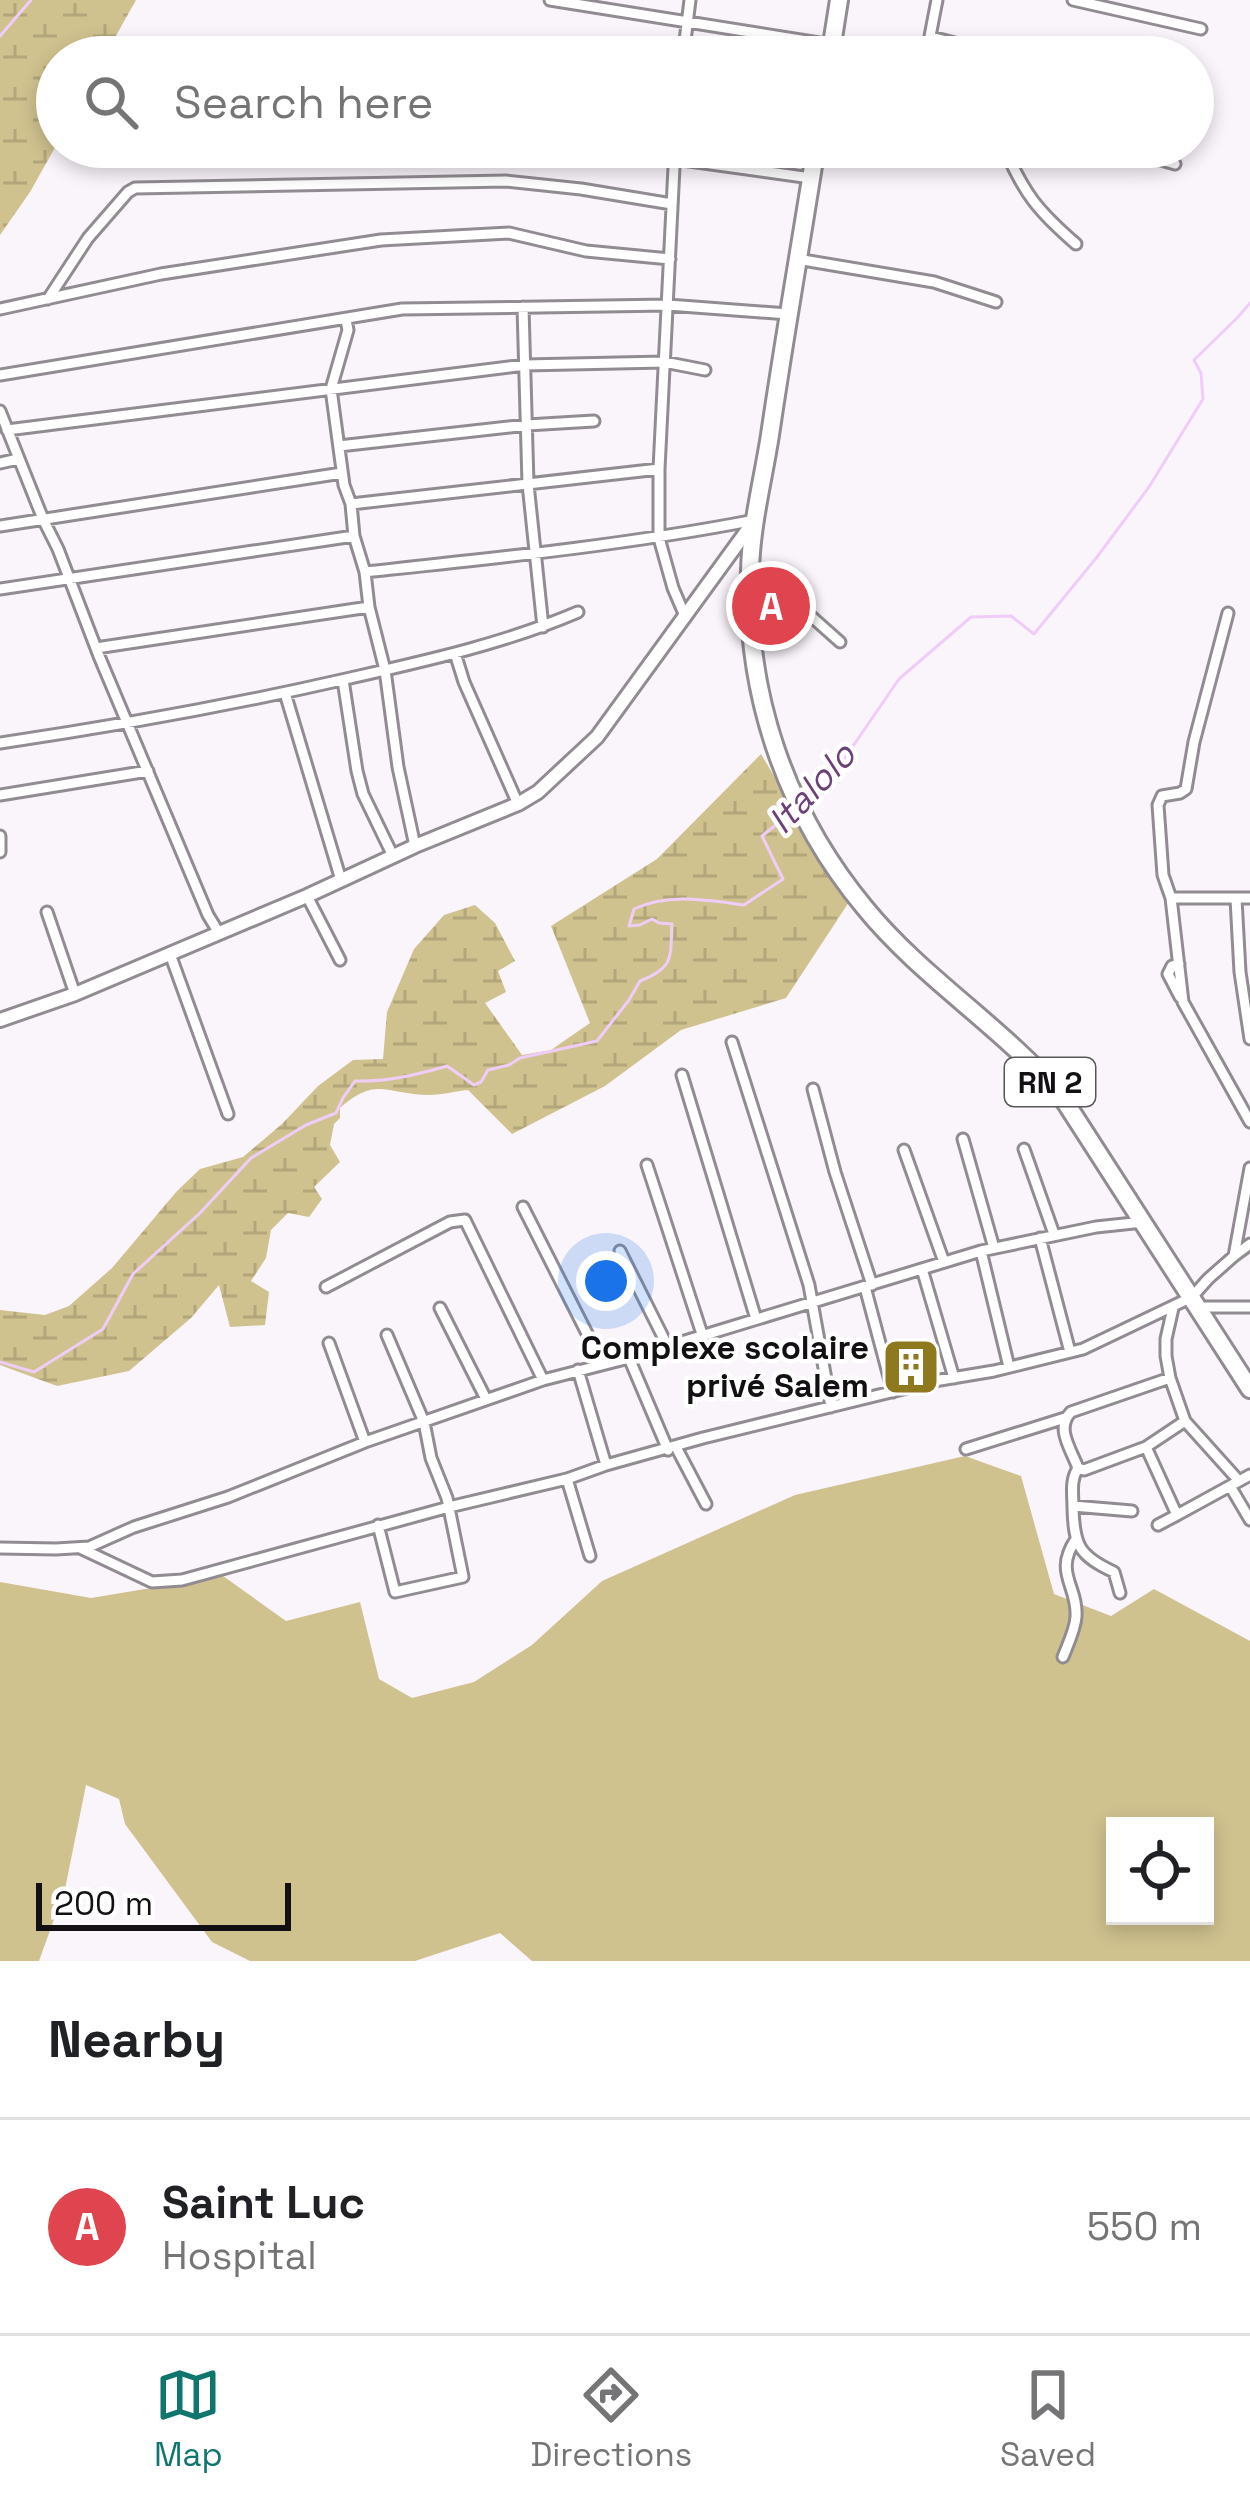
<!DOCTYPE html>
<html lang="en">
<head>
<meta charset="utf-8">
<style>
  :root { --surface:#fff; --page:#f2f2f2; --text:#202124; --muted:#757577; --line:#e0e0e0; --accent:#0f766e }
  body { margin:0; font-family:"Space Grotesk",sans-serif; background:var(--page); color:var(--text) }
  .controls { position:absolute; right:36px; bottom:36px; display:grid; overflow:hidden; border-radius:0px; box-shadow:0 6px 18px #0003 }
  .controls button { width:108px; height:108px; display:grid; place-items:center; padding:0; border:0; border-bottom:3px solid var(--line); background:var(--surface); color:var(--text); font:60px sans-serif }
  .scale { position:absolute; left:36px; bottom:30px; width:255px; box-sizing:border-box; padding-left:12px; border:6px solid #121012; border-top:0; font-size:33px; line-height:42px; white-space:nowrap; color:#121012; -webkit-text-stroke:9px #fff; paint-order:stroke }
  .you { position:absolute; left:606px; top:1281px; width:42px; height:42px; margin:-30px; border:9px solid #fff; border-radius:50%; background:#1a73e8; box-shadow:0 0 0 18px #1a73e833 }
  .badge { display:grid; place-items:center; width:78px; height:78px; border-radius:50%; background:var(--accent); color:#fff; font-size:39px; font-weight:700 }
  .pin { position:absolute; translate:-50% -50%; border:6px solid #fff; box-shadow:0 3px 12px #0006 }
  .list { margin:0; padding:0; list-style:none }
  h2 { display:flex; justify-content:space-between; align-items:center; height:156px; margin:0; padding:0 48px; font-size:51px }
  h2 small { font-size:39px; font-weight:400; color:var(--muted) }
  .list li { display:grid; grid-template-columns:78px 1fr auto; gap:36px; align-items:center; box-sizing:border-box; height:216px; padding:0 48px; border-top:3px solid var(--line) }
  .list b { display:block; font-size:45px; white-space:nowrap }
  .list p { margin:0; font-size:39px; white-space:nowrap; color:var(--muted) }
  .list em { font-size:39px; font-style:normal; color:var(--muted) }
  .icon { flex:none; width:66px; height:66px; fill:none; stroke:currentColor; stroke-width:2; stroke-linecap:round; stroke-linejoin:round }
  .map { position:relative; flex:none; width:1250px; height:1961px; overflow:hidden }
  .search { position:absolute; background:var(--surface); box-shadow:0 6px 18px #0003; left:36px; right:36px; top:36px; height:132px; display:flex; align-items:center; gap:30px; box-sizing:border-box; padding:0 42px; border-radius:66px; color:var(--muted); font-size:45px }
  .sheet { height:372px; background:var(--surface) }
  nav { display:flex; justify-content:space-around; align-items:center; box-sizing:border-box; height:168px; border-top:3px solid var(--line); background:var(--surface); font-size:33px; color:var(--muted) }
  nav a { display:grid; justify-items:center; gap:6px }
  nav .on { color:var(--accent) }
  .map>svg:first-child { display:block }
</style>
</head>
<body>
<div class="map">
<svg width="1250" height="1961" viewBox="0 0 1250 1961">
  <defs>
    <pattern id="wetland-marsh" width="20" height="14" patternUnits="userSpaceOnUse" patternTransform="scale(3)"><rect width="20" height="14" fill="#d0c28f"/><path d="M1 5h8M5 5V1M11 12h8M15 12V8" fill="none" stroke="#b2a67a"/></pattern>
  </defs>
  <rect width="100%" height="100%" fill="#faf4fb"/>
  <path fill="#d0c28f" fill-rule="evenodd" d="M965 1456 1021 1476 1054 1594 1111 1616 1154 1589 1250 1641V1961H532L500 1933 415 1961H250L212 1942 125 1824 119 1799 86 1785 65 1889 39 1961H0V1582L91 1598 223 1576 286 1621 360 1602 379 1679 412 1698 474 1682 532 1645 602 1581 795 1495ZM1115 1826H1205V1916H1115Z"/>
  <path fill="url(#wetland-marsh)" d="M0 0H136L104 57H57V144L30 192 0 235Z
    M761 754 849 902 786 998 681 1030 605 1086 512 1134 468 1090C455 1091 442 1095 429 1095 388 1095 377 1075 340 1108V1118L334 1124 330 1145 340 1162 314 1187 322 1199 309 1217 288 1213 271 1230 266 1258 251 1281 269 1292 265 1325 230 1327 219 1285 191 1318 129 1371 57 1386 0 1365V1310L45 1315 69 1306 112 1268 177 1191 200 1169 243 1157 283 1123 318 1086 353 1060 383 1059 387 1012 414 949 444 915 475 905 495 923 515 961 498 971 506 992 485 1003 522 1055 551 1050 590 1023 551 926 657 859Z"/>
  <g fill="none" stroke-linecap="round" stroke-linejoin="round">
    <path stroke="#f0cdf8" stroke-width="3" d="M0 36 31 0
      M805 801 829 781 899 679 971 617 1011 616 1034 634 1097 557 1149 487 1203 399 1201 373 1194 360 1238 317 1250 303
      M0 1362 34 1372 103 1329 133 1274 200 1213 251 1158 306 1125 336 1113 343 1098 355 1081C387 1082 416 1075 447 1066L474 1085 481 1082 488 1070 509 1065 520 1058 597 1041 629 1000 640 981C675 967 670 958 672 924L659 923 652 919 640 925 629 926 634 909C669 893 706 900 744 905L783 879 762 836 793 811"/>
    <defs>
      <path id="street" d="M550 0 832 45
        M1073 0 1201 29
        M931 37 1011 57
        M328 57 417 46 547 57
        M683 57 690 0
        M926 57 937 0
        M640 147 675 159 811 178
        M675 147 659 469V538L673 588 685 616
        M1004 147C1024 194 1038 211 1076 244
        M1116 147 1175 164
        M797 259 934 282 996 302
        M48 299 88 238 128 192 135 188 506 181 581 189 672 204
        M523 307 528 484 543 627
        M0 309 161 274 381 240 509 233 586 251 670 259
        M346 320 348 330 331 389 344 485 351 504 354 536 365 572 369 607 385 670 398 767 415 846
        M0 375 402 309 668 305 788 314
        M0 411 43 519 58 549 99 656 208 915 219 933
        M7 430 525 365 664 362 705 370
        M339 446 527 425 594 421
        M0 463 18 459
        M351 504 659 469
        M0 526 342 473
        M750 567 776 585 840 642
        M365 572C496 558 626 545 755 520
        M0 589 354 536
        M1228 613 1194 742 1186 789 1180 793 1162 796 1158 805 1163 875 1171 898 1183 1002 1250 1122
        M96 648 369 607
        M455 653 464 682 518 804
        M343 680 357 771 363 794 393 856
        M285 693 341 880
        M0 743C116 726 232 705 346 679 425 661 503 644 578 612
        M0 795 148 771
        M0 836V852
        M307 896 340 960
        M1171 898H1250
        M1236 899 1240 972 1250 1039
        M47 912 75 994
        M170 954 228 1114
        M1179 964 1172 966 1168 974 1180 997
        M732 1042 809 1285 831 1407
        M682 1075 756 1319
        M813 1089 835 1172 872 1285
        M963 1139 994 1248
        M1024 1149 1054 1234
        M904 1150 944 1262
        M647 1165 702 1334
        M523 1207 602 1363
        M1040 1238 1070 1352
        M620 1251 667 1345
        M981 1251 1009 1367
        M1234 1256 1250 1244
        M922 1269 954 1378
        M326 1287 450 1222 465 1220 543 1380
        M865 1287 893 1392
        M1199 1307H1250
        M440 1308 486 1399
        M1173 1308 1166 1339V1356L1170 1378 1185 1421 1239 1481
        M329 1343 365 1442
        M629 1358 668 1450
        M578 1370 606 1465
        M676 1447 706 1504
        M1146 1447 1084 1470 1078 1468C1071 1449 1055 1428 1071 1412L1170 1378
        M966 1449 1065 1418
        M1078 1468C1070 1481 1073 1493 1073 1508 1074 1545 1079 1556 1114 1572L1120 1593
        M567 1479 590 1556
        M1230 1486 1250 1520
        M1073 1506 1132 1511
        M1177 1515 1250 1475
        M378 1525 395 1592 463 1577 447 1498 431 1458 424 1422 387 1335
        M1158 1525 1177 1515 1146 1447 1185 1421
        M0 1548 56 1549 89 1547 134 1527 228 1497 365 1442 543 1380 629 1358 981 1251 1096 1227 1143 1222
        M80 1548 152 1582 182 1580 449 1507 567 1479 606 1465 703 1438 940 1380 994 1371 1083 1349 1192 1297 1208 1279 1234 1256 1250 1168
        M1063 1657C1068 1644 1075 1630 1076 1617 1078 1585 1053 1573 1076 1539"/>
      <path id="secondary" d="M0 1020 75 994 307 896 415 846 518 804 538 792 597 737 754 521"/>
      <path id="highway" d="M830 57 839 0
        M816 147C801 243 784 339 770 435 763 480 751 525 750 571 745 694 786 813 865 908 923 979 1003 1027 1062 1097L1250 1389"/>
    </defs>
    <use href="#street" stroke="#918c92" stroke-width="15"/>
    <use href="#secondary" stroke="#918c92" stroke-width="18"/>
    <use href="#highway" stroke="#918c92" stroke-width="22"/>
    <use href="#street" stroke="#fff" stroke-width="9"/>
    <use href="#secondary" stroke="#fff" stroke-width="12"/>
    <use href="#highway" stroke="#fff" stroke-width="16"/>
  </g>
  <defs>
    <symbol id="building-square" viewBox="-11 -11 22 22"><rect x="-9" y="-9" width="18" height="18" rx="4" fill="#8f791f" stroke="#fff"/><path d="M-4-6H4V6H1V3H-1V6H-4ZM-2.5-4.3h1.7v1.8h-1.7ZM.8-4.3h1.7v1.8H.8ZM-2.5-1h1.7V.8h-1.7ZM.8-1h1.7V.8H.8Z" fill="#fff"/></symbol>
  </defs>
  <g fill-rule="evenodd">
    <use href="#building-square" x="878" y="1334" width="66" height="66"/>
  </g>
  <g text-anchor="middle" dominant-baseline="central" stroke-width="9" stroke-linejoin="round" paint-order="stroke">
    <rect fill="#fff" stroke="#595859" stroke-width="3" x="1005" y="1058" width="90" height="48" rx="9"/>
    <g font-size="30" font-weight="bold" fill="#121012">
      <text x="1050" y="1082">RN 2</text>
    </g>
    <g font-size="33" font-weight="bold" fill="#121012" stroke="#fff" text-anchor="end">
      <text x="869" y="1348">Complexe scolaire<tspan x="869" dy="38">privé Salem</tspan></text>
    </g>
    <g font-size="36" font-style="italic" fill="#6c4177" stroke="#fff">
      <text transform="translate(812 788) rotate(-47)">Italolo</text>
    </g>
  </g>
</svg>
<div class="controls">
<button><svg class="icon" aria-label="locate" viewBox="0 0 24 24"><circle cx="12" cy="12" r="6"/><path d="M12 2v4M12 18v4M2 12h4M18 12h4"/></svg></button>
</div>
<div class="scale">200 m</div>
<div class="you"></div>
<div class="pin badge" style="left:771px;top:606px;background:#e0444e">A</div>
<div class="search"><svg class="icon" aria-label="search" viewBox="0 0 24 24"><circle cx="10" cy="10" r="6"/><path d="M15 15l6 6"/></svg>Search here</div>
</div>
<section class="sheet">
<h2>Nearby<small></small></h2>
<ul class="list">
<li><span class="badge" style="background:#e0444e">A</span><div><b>Saint Luc</b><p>Hospital</p></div><em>550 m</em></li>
</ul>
</section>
<nav>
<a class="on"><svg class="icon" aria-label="map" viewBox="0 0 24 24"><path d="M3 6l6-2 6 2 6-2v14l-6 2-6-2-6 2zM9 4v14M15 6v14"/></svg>Map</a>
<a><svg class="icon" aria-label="directions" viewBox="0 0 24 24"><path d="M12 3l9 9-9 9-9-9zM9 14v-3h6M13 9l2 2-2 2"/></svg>Directions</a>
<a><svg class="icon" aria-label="saved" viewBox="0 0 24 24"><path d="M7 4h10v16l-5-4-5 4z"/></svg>Saved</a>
</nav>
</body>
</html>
